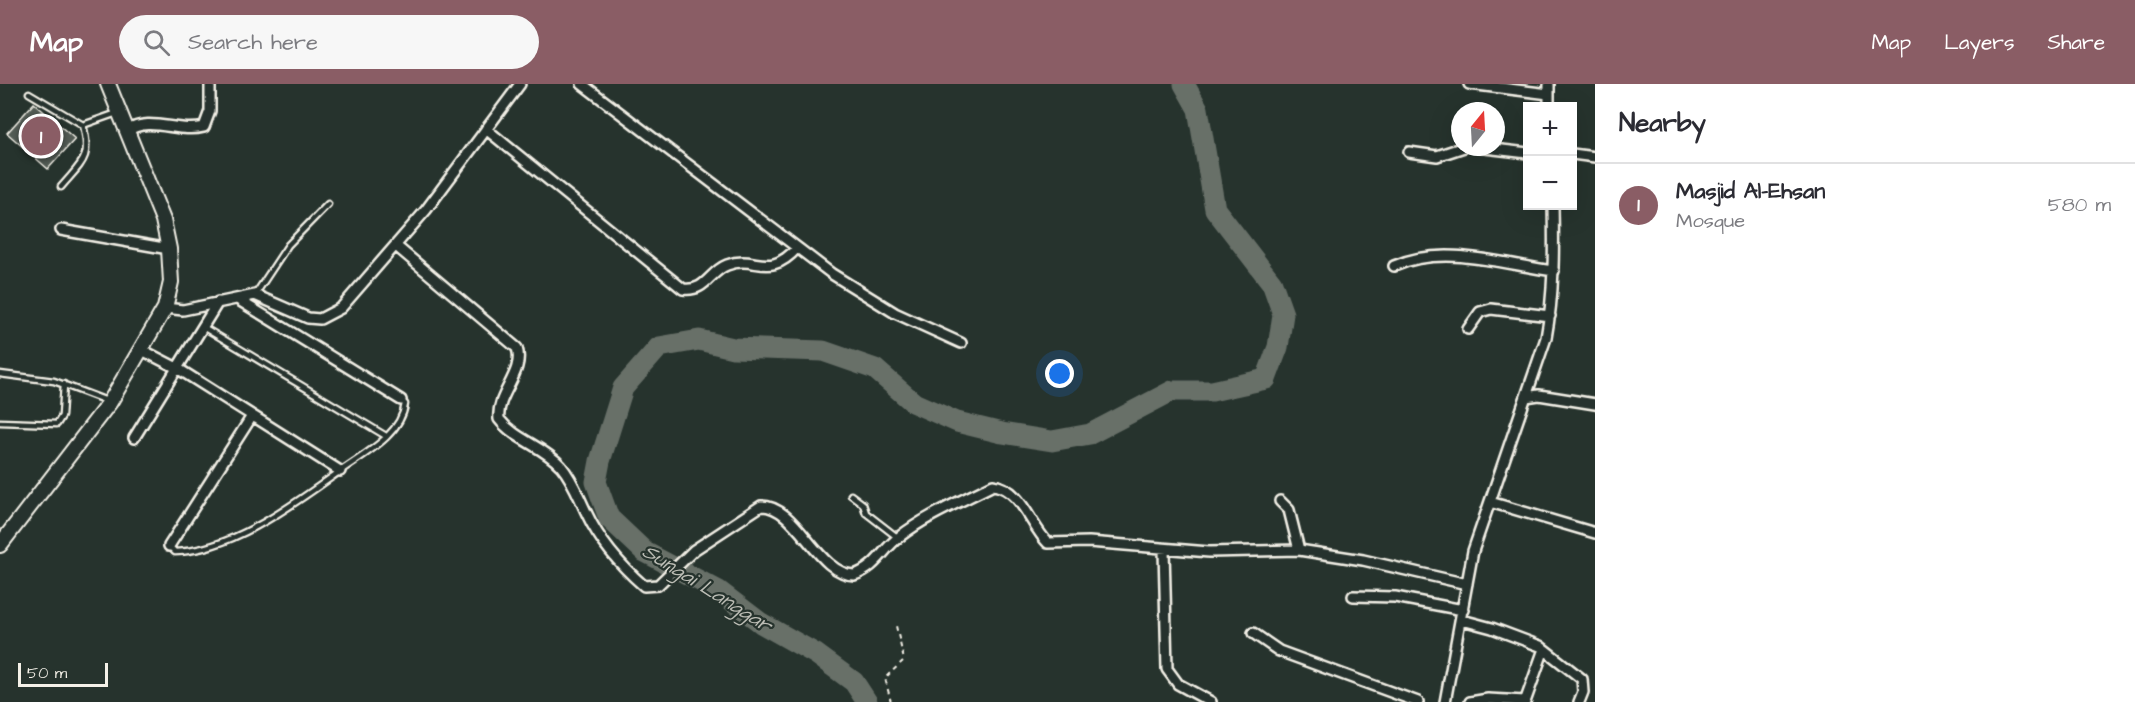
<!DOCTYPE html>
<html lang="en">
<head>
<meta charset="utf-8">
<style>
  :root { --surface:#fff; --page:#f7f7f7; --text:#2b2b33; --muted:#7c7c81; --line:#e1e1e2; --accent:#8a5d65 }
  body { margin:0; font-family:"Architects Daughter",sans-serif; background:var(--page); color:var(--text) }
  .controls { position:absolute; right:18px; top:18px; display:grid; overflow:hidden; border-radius:0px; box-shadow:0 6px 24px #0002 }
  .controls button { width:54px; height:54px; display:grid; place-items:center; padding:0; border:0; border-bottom:2px solid var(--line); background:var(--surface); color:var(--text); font:30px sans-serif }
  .compass { position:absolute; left:1451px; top:18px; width:54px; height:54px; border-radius:50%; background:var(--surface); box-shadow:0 6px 24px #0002; rotate:18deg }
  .scale { position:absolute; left:18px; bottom:15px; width:90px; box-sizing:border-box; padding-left:6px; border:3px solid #f4f1e8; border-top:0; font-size:16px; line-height:21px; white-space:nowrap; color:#f4f1e8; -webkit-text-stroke:4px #26332d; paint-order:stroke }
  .you { position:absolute; left:1060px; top:290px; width:21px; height:21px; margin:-15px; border:4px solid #fff; border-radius:50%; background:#1a73e8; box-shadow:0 0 0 9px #1a73e833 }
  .badge { display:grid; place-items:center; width:39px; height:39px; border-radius:50%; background:var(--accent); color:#fff; font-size:20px; font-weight:700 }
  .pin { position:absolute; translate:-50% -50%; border:3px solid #fff; box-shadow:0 2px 6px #0006 }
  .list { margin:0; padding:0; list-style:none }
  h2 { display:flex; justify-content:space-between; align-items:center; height:78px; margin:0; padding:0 24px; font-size:26px }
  h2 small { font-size:20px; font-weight:400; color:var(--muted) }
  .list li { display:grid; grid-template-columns:39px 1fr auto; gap:18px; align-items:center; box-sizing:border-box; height:84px; padding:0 24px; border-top:2px solid var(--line) }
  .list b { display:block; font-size:22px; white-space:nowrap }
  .list p { margin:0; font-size:20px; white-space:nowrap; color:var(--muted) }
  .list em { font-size:20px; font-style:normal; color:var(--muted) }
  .icon { flex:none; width:33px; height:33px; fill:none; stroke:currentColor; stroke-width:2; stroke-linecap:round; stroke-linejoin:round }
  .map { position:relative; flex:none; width:1595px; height:618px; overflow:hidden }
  header { display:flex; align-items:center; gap:36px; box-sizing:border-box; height:84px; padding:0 30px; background:var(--accent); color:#fff }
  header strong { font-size:28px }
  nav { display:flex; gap:33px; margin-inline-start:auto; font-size:21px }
  .search { width:420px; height:54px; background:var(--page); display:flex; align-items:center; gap:15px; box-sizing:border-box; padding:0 21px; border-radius:33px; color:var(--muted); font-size:22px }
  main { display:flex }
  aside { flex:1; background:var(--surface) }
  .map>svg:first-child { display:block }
</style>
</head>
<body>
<header>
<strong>Map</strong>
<div class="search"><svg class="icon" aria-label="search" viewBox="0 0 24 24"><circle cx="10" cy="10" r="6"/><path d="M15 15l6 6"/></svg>Search here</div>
<nav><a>Map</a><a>Layers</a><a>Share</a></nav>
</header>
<main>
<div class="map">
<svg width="1595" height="618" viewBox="0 0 1595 618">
  <rect width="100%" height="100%" fill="#26332d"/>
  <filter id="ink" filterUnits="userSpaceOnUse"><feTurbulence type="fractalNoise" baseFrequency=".0167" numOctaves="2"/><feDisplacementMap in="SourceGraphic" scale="12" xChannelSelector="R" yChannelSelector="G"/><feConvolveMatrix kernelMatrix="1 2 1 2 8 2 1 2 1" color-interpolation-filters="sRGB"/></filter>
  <g filter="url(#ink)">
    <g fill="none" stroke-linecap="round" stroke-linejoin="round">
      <path stroke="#676f68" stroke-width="21" d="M867 618 854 598 816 570 761 539 719 507 645 468 609 434 596 398 600 377 623 304 659 263 699 256 733 264 823 267 875 285 914 319 957 338 1002 349 1052 357 1090 350 1172 307H1212L1266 295 1278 263 1283 230 1272 199 1215 125 1198 25 1184 0"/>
    </g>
    <path fill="#525c55" stroke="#f4f1e8" stroke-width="1.5" d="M34 19 75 55 48 85 7 49Z"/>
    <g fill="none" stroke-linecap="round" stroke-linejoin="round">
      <defs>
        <path id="lane" d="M29 9 83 41C92 75 82 78 61 103
          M83 41 117 29
          M255 211 288 161 328 120
          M203 243 386 352
          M0 290 54 297 107 317
          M0 338 57 340 62 332 64 300
          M851 411 863 420 866 429 897 453
          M169 462 175 468C232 467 294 420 339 388 362 371 401 352 405 320L401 316"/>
        <path id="street" d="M582 0 832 190 895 229 961 259
          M1469 0 1549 10
          M1549 0V22
          M486 45 683 205C706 208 709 188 727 181 756 170 768 196 797 164
          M127 47C150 31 178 50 204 43L210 27V0
          M1476 63 1528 69
          M1409 68 1437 72 1464 63
          M1572 70 1595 73
          M61 146 169 165
          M396 162 517 264C525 289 496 310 499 335 515 356 543 362 561 382 573 396 579 414 587 430 600 458 621 482 644 502L658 501 694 466 761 422C797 421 817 490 854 491 876 484 883 465 899 453 927 431 962 417 993 401 1021 404 1030 441 1048 459L1089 458 1209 468 1299 466 1363 476 1467 500
          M1394 182C1443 160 1503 180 1554 187
          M237 215 401 316
          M165 224 183 226 255 211 308 234 320 235 341 224 426 126 520 0
          M1468 245 1480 228 1491 225 1550 232
          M142 266 177 284 340 387
          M1526 313 1539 311 1595 320
          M134 354 218 218
          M1280 417 1289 426 1299 466
          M1490 418 1595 449
          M169 462 252 332
          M1164 466 1167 585 1178 600 1211 618
          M1353 512 1395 513 1463 526
          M1462 536 1492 544 1540 562 1582 595 1583 608 1579 618
          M1253 549 1279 567 1418 618
          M1445 618 1473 467 1546 254C1554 210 1554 166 1553 122
          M1470 618 1488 615 1525 617
          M1525 618 1544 565"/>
        <path id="secondary" d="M0 461 110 318 165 224 171 198 169 165 163 136 108 0"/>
      </defs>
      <use href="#lane" stroke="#f4f1e8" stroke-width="9"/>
      <use href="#street" stroke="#f4f1e8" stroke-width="14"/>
      <use href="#secondary" stroke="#f4f1e8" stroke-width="18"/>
      <path stroke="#f4f1e8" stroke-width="2" stroke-dasharray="4.5 4.5" stroke-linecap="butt" d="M891 618 885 594 904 576 896 542"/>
      <use href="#lane" stroke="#26332d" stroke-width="4.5"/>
      <use href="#street" stroke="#26332d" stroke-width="9"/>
      <use href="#secondary" stroke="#26332d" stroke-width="14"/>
    </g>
  </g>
  <g text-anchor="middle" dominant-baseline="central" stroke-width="4.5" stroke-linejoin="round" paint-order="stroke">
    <g font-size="21" font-style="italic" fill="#bcbdb5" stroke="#26332d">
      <text transform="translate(707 504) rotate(32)">Sungai Langgar</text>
    </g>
  </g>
</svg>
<div class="controls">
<button>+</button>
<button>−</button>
</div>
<svg class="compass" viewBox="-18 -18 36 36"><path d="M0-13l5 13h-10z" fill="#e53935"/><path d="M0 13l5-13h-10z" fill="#7c7c81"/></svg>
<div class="scale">50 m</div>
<div class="you"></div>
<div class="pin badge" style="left:41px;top:52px">1</div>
</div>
<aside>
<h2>Nearby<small></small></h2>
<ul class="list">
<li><span class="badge">1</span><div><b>Masjid Al-Ehsan</b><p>Mosque</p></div><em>580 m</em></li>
</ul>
</aside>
</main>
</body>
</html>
